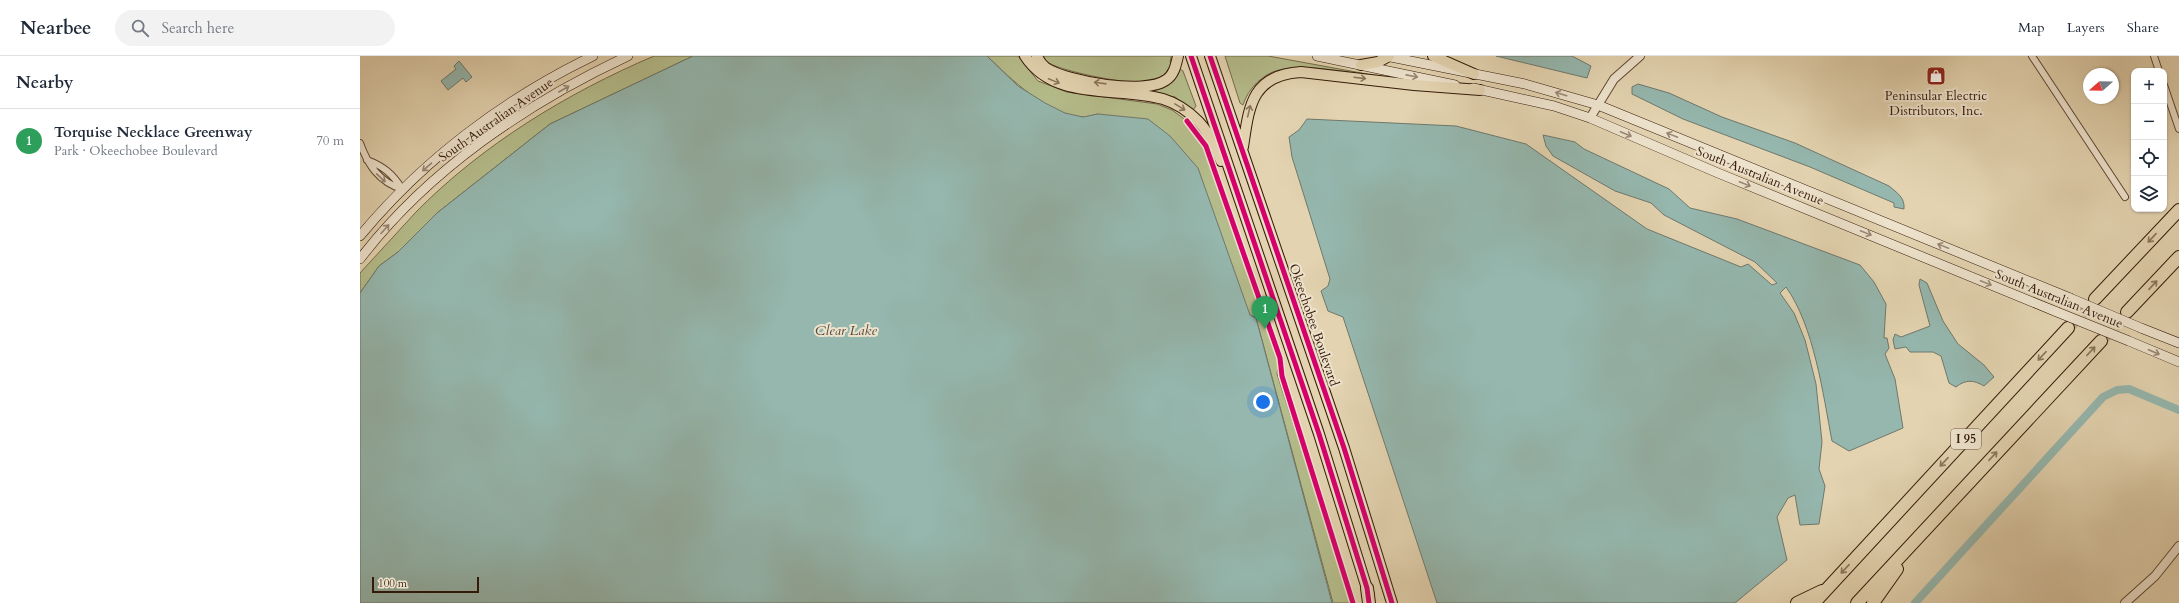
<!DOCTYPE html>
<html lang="en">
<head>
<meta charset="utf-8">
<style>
  :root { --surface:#fff; --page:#f2f2f3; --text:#1f2937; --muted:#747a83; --line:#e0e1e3; --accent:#8f2418 }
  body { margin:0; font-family:Cardo,serif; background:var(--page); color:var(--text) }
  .controls { position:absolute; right:12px; top:12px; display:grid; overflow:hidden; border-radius:8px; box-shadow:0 1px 3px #0004 }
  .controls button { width:36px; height:36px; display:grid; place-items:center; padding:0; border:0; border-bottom:1px solid var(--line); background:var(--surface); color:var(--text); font:20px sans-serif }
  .compass { position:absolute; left:1723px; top:12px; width:36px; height:36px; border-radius:50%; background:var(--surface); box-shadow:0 1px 3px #0004; rotate:250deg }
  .scale { position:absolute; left:12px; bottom:10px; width:107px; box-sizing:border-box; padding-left:4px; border:2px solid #351a09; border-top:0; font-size:11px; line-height:14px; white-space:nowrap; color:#351a09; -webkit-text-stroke:3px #ede2cc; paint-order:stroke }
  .you { position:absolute; left:903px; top:346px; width:14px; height:14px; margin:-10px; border:3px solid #fff; border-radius:50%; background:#1a73e8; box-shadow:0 0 0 6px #1a73e833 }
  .badge { display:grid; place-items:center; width:26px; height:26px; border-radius:50%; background:var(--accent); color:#fff; font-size:13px; font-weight:700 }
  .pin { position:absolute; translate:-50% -33px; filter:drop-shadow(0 1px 2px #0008) }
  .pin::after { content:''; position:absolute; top:21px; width:14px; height:12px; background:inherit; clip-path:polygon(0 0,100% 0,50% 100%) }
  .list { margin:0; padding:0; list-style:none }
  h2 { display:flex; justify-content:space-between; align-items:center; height:52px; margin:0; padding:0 16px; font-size:17px }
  h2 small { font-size:13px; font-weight:400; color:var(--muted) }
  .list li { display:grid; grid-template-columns:26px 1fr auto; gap:12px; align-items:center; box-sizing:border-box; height:64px; padding:0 16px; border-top:1px solid var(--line) }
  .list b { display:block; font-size:15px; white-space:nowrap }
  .list p { margin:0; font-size:13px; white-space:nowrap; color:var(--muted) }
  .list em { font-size:13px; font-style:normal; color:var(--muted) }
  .icon { flex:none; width:22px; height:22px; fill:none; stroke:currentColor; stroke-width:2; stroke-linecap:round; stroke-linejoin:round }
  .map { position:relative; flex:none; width:1819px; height:547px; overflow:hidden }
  header { display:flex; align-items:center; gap:24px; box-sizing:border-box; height:56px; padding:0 20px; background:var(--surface); border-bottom:1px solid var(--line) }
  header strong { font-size:19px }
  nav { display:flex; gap:22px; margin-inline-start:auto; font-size:14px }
  .search { width:280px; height:36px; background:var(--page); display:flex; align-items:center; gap:10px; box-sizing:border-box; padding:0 14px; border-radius:22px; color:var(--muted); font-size:15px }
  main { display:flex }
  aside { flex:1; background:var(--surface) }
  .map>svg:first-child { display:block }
</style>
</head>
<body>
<header>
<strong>Nearbee</strong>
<div class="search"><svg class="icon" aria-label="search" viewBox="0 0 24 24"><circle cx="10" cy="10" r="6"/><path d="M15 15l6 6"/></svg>Search here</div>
<nav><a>Map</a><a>Layers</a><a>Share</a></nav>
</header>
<main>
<aside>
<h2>Nearby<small></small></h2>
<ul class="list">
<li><span class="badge" style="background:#2e9e5b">1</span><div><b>Torquise Necklace Greenway</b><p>Park · Okeechobee Boulevard</p></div><em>70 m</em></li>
</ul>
</aside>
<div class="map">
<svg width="1819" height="547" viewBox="0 0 1819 547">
  <rect width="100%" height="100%" fill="#e3d3b0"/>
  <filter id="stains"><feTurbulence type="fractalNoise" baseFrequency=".005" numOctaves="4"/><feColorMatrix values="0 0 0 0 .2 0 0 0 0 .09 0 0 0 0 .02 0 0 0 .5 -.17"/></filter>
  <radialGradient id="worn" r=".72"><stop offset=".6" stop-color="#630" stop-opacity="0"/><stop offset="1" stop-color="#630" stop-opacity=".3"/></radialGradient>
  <path fill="#b5bc8b" stroke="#756b4a" d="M294 0H333L190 68 77 157 38 196 19 210 0 237V217C19 197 37 176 56 156 122 89 207 37 294 0Z
    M627 0H658L678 25 707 36 797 48 812 54 827 65 843 81 904 253 919 305 917 318 992 547H973L896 262 890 259 738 58C733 59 728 61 723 61 687 59 651 23 627 0Z
    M683 0H814L811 1 810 6H813C807 16 803 24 791 26 774 30 704 16 689 7 686 6 685 3 683 0Z
    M865 0H908L1018 20C988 17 947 7 919 14 902 18 888 33 883 49L880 47Z
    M820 13 823 15 836 50 833 54 815 41 789 36 806 30Z"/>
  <path fill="#95b7ae" stroke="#6f786c" d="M333 0H627L658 30 685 47 705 57 723 61 738 58 788 63 810 80 838 112 890 259 896 262 972 547H0V237L19 210 38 196 77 157 190 68Z
    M1136 0H1212L1231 10 1227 22Z
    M99 5 112 21 106 26 103 22 88 34 81 25 96 13 94 10Z
    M1278 28 1309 37 1362 61 1435 87 1529 130C1537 137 1545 141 1544 153L1534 151V147L1450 111 1323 63 1272 38V31Z
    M947 63 1096 70 1166 88 1287 173 1381 211 1388 208 1412 229 1417 227 1395 206 1304 159 1291 147 1255 135 1193 100 1186 90 1183 79 1215 86 1224 93 1309 133 1330 152 1377 163 1500 209 1514 226 1526 248 1524 282H1527L1529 292 1525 298 1535 323 1543 372 1489 395 1472 385C1463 338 1454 270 1426 231L1420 237 1434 257 1445 284 1456 328 1462 386 1459 413 1465 430 1459 468 1440 469 1435 439 1428 442 1417 461 1427 504 1375 547H1077L983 261 968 255 961 235 968 230 970 223 932 101 929 81 939 74Z
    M1560 223 1567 227 1583 265 1598 288 1624 309 1634 321 1624 330C1614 324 1606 323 1596 331L1589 327 1581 300 1573 296H1550L1546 291 1535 293 1533 284 1535 278 1541 281 1570 270 1559 229Z"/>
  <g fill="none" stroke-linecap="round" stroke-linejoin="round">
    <path stroke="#95b7ae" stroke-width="8" d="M1555 547 1743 341 1757 334 1769 333 1819 354"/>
    <path stroke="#c0ae8f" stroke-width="12" stroke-dasharray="12 6" stroke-linecap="butt" d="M1709 271 1735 243
      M1742 284 1767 256"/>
    <defs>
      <path id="minor" d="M1672 0 1765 141
        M1794 0 1799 15
        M1804 29 1819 73
        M0 87C8 109 19 126 42 133
        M7 104C23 110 33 118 42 133"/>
      <path id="tertiary" d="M1230 62 1254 23 1280 0
        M1765 547 1795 520 1819 490"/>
      <path id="secondary" d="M957 0 1095 29
        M1026 0 1165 28 1238 49 1710 242
        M1113 32 1194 50 1230 62 1358 117 1697 256
        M0 180C63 104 144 43 233 0
        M0 203C68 114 167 47 268 0
        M1781 272 1819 287
        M1769 285 1819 306"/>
      <path id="primary" d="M665 0C695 46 757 30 803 43 816 47 828 55 838 65 849 76 855 92 861 105
        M677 0C679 5 682 9 686 12 708 26 785 39 806 24 814 19 816 9 818 0
        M831 0 959 378 1009 539
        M850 0 984 392 1032 547
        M1073 0 1114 18
        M1001 9 1018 6 1029 0
        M883 91C889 51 891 19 941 16L1054 29 1120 34"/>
      <path id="motorway" d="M1735 243 1819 154
        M1767 256 1819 201
        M1007 532 1009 547
        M1437 547 1462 535
        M1454 547 1708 272
        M1497 547 1741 285
        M1513 547 1537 513"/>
    </defs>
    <use href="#minor" stroke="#604833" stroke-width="8"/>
    <use href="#tertiary" stroke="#604833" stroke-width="10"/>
    <use href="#secondary" stroke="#351a09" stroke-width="10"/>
    <use href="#primary" stroke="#351a09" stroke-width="12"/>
    <use href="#motorway" stroke="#351a09" stroke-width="14"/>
    <use href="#minor" stroke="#ede2cc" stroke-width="6"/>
    <use href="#tertiary" stroke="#ede2cc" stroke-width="8"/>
    <use href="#secondary" stroke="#ede2cc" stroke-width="9"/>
    <use href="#primary" stroke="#e3d3b0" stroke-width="10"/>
    <use href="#motorway" stroke="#e3d3b0" stroke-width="12"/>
    <defs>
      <path id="secondary-bridge" d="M1710 242 1781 272
        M1697 256 1769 285"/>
    </defs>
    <use href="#secondary-bridge" stroke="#351a09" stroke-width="10" stroke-linecap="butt"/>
    <use href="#secondary-bridge" stroke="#ede2cc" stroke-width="9"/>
    <defs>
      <path id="cycleway" d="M831 0 959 378 1007 532 1009 547
        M850 0 984 392 1032 547
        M827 65 846 90 920 302 922 320 993 547"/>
    </defs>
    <use href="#cycleway" stroke="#ede2cc" stroke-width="8"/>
    <use href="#cycleway" stroke="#d6006c" stroke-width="5"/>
  </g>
  <defs><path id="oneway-shaft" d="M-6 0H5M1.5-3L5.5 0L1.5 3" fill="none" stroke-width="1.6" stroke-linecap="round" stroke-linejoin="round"/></defs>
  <g stroke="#9a8874">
    <use href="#oneway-shaft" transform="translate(1052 20) rotate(11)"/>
    <use href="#oneway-shaft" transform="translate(204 33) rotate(-30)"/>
    <use href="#oneway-shaft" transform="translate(1201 38) rotate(-163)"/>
    <use href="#oneway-shaft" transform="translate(1266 78) rotate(23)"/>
    <use href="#oneway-shaft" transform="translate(1312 79) rotate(-158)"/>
    <use href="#oneway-shaft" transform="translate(67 111) rotate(139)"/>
    <use href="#oneway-shaft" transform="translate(21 122) rotate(43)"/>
    <use href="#oneway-shaft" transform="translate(1385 128) rotate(22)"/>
    <use href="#oneway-shaft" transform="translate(25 173) rotate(-48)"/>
    <use href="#oneway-shaft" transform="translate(1506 177) rotate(22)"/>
    <use href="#oneway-shaft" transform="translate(1583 190) rotate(-158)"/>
    <use href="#oneway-shaft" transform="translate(1626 227) rotate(22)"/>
    <use href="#oneway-shaft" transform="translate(1794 296) rotate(23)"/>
  </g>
  <g stroke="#8c765c">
    <use href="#oneway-shaft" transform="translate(1000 22) rotate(7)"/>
    <use href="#oneway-shaft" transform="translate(694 25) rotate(22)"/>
    <use href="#oneway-shaft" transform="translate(740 27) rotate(-172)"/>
    <use href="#oneway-shaft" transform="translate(820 51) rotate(31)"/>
    <use href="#oneway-shaft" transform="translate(889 55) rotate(-77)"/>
    <use href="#oneway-shaft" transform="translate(1792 182) rotate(133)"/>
    <use href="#oneway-shaft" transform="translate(1793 229) rotate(-47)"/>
    <use href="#oneway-shaft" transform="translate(1731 295) rotate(-47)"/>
    <use href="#oneway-shaft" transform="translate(1682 300) rotate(133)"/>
    <use href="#oneway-shaft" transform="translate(1633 400) rotate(-47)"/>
    <use href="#oneway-shaft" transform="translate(1584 406) rotate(133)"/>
    <use href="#oneway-shaft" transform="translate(1485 513) rotate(133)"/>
  </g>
  <defs>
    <symbol id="shop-square" viewBox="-11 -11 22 22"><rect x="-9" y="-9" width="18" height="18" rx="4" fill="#8f2418" stroke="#ede2cc"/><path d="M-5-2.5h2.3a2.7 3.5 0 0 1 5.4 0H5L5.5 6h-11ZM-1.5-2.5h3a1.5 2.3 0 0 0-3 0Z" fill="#fff"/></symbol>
  </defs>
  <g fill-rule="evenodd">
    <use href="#shop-square" x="1565" y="9" width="22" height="22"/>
  </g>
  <g text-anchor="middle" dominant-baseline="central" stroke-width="4" stroke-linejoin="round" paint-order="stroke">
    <rect fill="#ede2cc" stroke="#6c5644" stroke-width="1" x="1591" y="373" width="30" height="20" rx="3"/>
    <g font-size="12" font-weight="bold" fill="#351a09">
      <text x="1606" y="383">I 95</text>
    </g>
    <g font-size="13" fill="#351a09" stroke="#ede2cc">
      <text x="1576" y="40">Peninsular Electric<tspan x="1576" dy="15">Distributors, Inc.</tspan></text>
    </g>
    <g font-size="13" fill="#351a09" stroke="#ede2cc">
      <text transform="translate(136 64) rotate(-35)">South Australian Avenue</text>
      <text transform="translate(1400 120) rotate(22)">South Australian Avenue</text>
      <text transform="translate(1699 243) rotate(22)">South Australian Avenue</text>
      <text transform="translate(954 269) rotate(71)">Okeechobee Boulevard</text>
    </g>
    <g font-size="14" font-style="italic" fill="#52493b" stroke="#ede2cc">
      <text x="486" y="274">Clear Lake</text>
    </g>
  </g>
  <rect width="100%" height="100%" filter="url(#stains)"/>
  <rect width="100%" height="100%" fill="url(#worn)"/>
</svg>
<div class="controls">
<button>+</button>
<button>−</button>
<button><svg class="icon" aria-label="locate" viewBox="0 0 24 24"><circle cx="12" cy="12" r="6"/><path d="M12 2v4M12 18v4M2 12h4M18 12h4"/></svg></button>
<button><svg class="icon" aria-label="layers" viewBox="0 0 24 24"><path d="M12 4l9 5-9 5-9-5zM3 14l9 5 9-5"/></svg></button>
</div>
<svg class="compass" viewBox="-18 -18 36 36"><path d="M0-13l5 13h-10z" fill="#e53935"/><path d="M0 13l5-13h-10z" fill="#747a83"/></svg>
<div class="scale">100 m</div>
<div class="you"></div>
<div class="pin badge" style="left:905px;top:273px;background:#2e9e5b">1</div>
</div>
</main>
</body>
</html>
